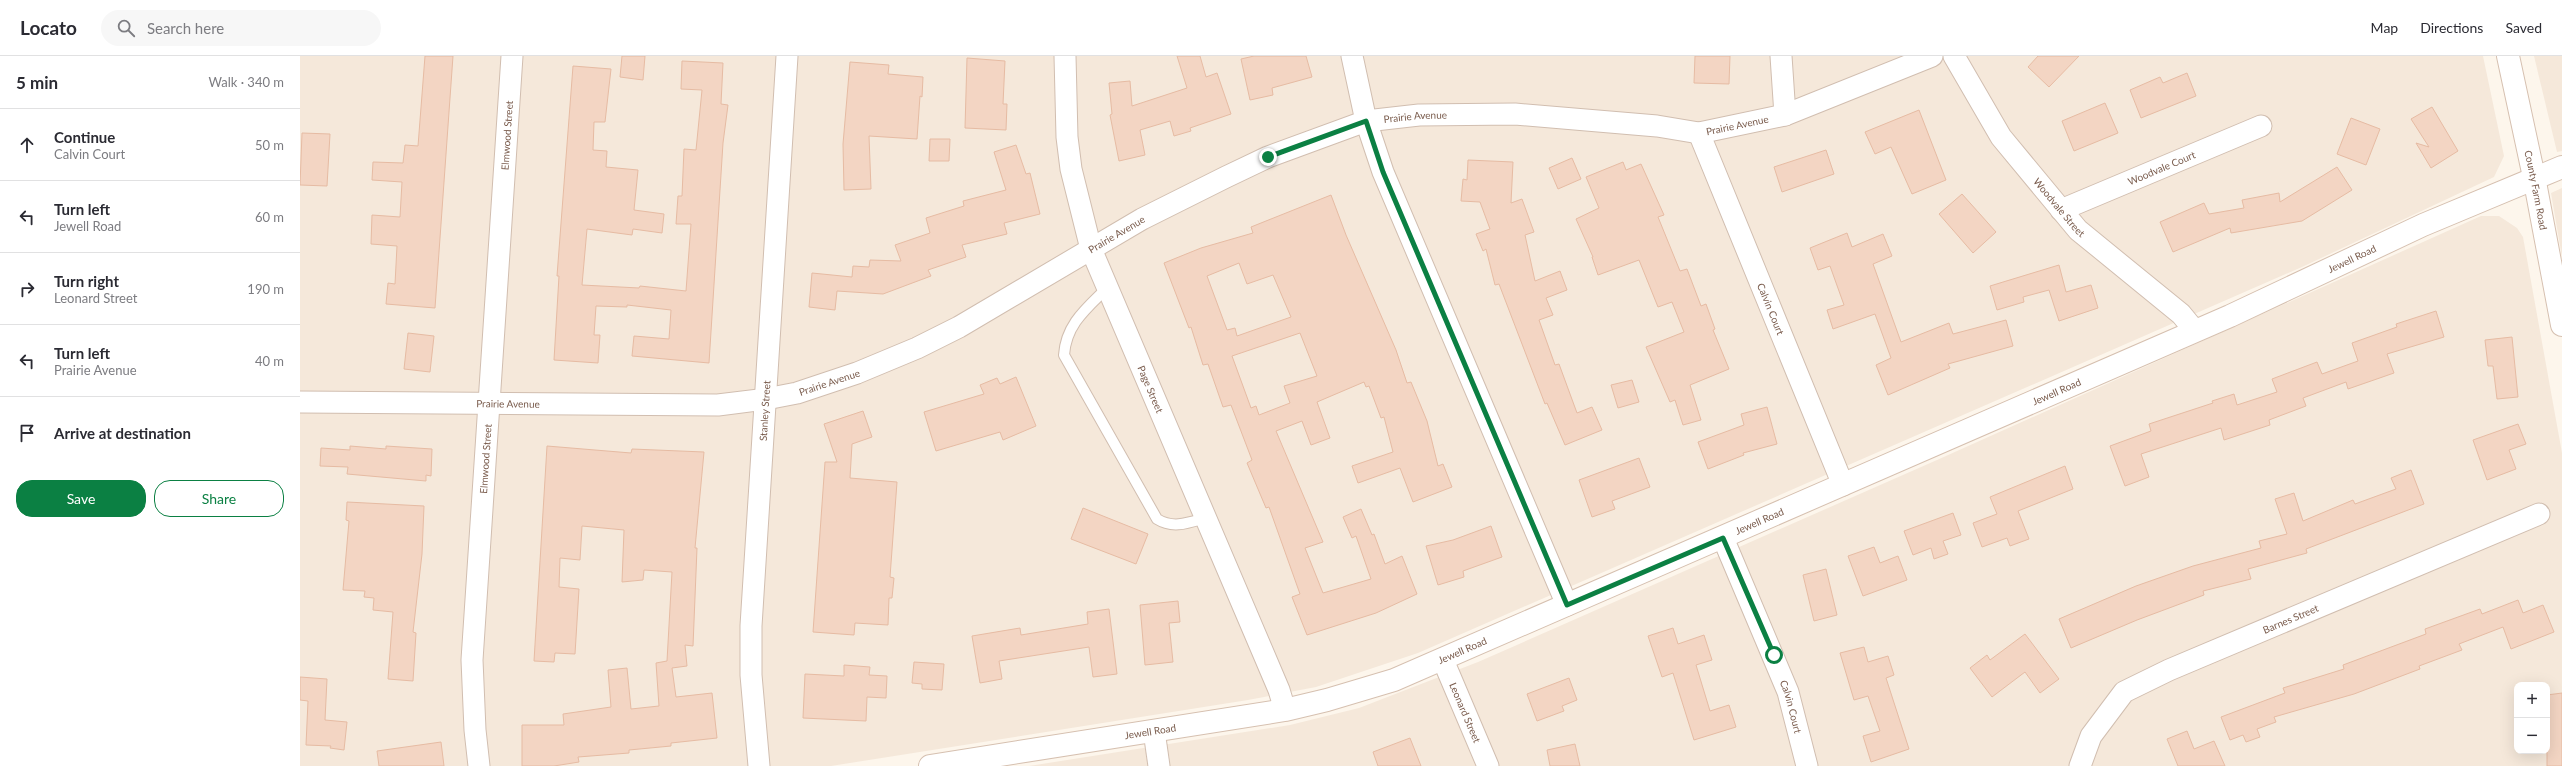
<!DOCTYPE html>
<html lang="en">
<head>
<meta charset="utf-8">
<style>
  :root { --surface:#fff; --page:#f7f7f7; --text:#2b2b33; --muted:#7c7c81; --line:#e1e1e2; --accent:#0b8043 }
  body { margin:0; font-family:Lato,sans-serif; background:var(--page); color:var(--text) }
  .controls { position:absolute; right:12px; bottom:12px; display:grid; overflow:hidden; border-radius:8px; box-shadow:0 4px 16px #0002 }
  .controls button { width:36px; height:36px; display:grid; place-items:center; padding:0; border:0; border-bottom:1px solid var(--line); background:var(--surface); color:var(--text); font:20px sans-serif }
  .stop { position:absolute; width:12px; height:12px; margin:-9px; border:3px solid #0b8043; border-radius:50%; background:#fff }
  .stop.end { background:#0b8043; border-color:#fff; box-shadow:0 1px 4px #0008 }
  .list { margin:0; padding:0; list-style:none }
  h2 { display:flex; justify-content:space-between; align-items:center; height:52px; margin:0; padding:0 16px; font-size:17px }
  h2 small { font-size:13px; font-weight:400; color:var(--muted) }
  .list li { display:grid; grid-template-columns:26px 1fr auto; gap:12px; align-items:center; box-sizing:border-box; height:72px; padding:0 16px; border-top:1px solid var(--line) }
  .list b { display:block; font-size:15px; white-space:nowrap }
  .list p { margin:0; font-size:13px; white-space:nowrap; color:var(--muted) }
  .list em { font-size:13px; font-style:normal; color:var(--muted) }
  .actions { display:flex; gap:8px; padding:12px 16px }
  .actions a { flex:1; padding:9px 0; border:1px solid var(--accent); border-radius:16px; text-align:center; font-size:14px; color:var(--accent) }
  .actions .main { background:var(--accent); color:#fff }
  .icon { flex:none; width:22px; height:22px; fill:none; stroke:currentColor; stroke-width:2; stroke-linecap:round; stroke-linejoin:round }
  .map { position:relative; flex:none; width:2262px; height:710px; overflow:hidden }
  header { display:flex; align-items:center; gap:24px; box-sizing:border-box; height:56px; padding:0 20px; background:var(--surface); border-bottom:1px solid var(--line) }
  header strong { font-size:19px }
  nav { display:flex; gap:22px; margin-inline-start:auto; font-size:14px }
  .search { width:280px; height:36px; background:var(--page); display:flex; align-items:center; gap:10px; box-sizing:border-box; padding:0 14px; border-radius:22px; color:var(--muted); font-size:15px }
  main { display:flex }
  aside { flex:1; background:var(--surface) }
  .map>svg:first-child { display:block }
</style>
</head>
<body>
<header>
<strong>Locato</strong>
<div class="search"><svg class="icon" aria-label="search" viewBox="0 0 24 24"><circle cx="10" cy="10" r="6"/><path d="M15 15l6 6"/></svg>Search here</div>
<nav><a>Map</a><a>Directions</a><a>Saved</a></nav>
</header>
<main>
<aside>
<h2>5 min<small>Walk · 340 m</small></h2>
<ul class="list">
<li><svg class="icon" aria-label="ahead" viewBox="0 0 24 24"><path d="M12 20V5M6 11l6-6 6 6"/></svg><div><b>Continue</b><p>Calvin Court</p></div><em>50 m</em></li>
<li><svg class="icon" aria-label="left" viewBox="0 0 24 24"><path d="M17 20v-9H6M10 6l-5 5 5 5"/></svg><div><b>Turn left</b><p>Jewell Road</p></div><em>60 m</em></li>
<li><svg class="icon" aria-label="right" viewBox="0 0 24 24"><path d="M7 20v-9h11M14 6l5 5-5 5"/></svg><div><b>Turn right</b><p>Leonard Street</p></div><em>190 m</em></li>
<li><svg class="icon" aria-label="left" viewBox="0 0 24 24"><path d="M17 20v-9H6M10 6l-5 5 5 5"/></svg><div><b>Turn left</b><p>Prairie Avenue</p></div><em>40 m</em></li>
<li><svg class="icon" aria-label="arrive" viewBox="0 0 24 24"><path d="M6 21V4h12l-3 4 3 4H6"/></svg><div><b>Arrive at destination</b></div></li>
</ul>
<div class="actions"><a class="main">Save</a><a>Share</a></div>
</aside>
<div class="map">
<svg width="2262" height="710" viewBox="0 0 2262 710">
  <rect width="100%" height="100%" fill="#fdf6ec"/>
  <path fill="#f5e8da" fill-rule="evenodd" d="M0 0H2183L2204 100 2194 121 2002 211 1118 597 1016 631 948 644 531 710H0Z
    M2234 0H2262V95L2257 96Z
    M2262 132V201L2251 137Z
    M2181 160H2199L2217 172 2223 181 2262 397V710H729L990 669 1059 652 1178 606 1637 404ZM2217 629H2247V695H2217Z"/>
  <path fill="#f3d5c3" stroke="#e6bba3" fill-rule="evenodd" d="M125 0H153L135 252 86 248 88 227 95 228 97 190 71 188 72 159 100 161 102 126 72 124 73 106 103 107 105 89 118 90Z
    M322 0H345L343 24 320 21Z
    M877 0H900L906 21 917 17 931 58 890 72 891 75 874 80 870 65 840 74 845 99 819 105 810 59 812 58 809 27 830 25 832 50 887 32Z
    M954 0H1006L1012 21 972 32 973 39 950 44 941 3Z
    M1395 0H1430L1429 28 1394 27Z
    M1738 0H1779L1749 31 1728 11Z
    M667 2 705 5 703 48H707L706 74 665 72Z
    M382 5 423 7 421 48 428 49 423 87 409 307 332 300 334 280 369 283 371 254 327 249V251L296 250 294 279H300L298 307 254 304 259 220H257L273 10 311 13 305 66H294L293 94 307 95 306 111 338 114 334 154 364 158 362 177 333 173 332 179 287 173 282 229 339 232 340 230 386 235 391 168H376L378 140H382L384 93 396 94 402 34 381 33Z
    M550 6 589 9 588 18 623 21 622 41 620 40 617 83 569 80 571 133 544 134 543 88Z
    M1887 17 1896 40 1841 62 1830 34 1860 21 1863 27Z
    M1805 47 1818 77 1774 95 1762 65Z
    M2132 51 2158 95 2131 112 2116 87 2129 91 2111 63Z
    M1619 54 1646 124 1612 138 1591 91 1575 98 1565 76Z
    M2051 62 2080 73 2066 109 2037 98Z
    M2 77 30 78 27 130 0 129Z
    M630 83H650L649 105H629Z
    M716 89 726 118 730 117 740 158 704 167 707 178 662 189 666 201 628 214 631 220 583 238 537 235 535 254 509 251 512 217 552 221 553 210 569 211 570 204 601 205 595 189 630 177 626 162 664 150 663 145 706 134 694 96Z
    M1526 94 1534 118 1482 136 1474 111Z
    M1272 102 1281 123 1258 133 1249 112Z
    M1168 104 1213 106 1211 147 1222 143 1234 176 1225 179 1235 225 1260 215 1267 234 1246 242 1253 259 1239 264 1255 309 1259 308 1277 357 1292 351 1302 374 1265 389 1247 347 1245 348 1199 228 1195 229 1186 193 1183 195 1176 178 1190 173 1180 146 1161 145 1163 123 1167 124Z
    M1323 106 1326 114 1341 108 1364 159 1358 161 1380 215 1387 213 1401 250 1406 248 1415 273 1413 274 1429 313 1390 329 1401 364 1383 369 1375 344 1370 346 1346 291 1384 276 1372 246 1358 251 1339 204 1298 219 1292 201H1293L1276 163 1299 152 1286 121Z
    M2037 111 2052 134 2002 165 1931 177 1930 172 1873 196 1860 166 1904 147 1909 158 1944 152 1942 144 1979 137 1980 146Z
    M1662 138 1696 176 1673 197 1639 158Z
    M1031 139 1046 179 1096 294 1107 327 1111 326 1127 365 1138 410 1143 408 1152 431 1113 446 1100 412 1058 427 1052 410 1093 396 1084 361 1081 362 1069 330 1066 331 1064 326 1017 346 1030 382 1011 389 1002 365 976 375 1023 486 1005 492 1023 537 1071 523 1056 480 1052 482 1043 461 1061 453 1072 479 1074 478 1085 508 1102 500 1117 538 1076 557 1007 579 992 541 1000 538 969 451 966 452 947 407 952 404 931 349 923 351 908 308 903 309 891 271 889 272 864 207 901 192 953 177 951 171ZM939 207 947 228 973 219 991 261 937 280 935 272 927 274 907 220ZM1000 277 1017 320 984 330 990 347 959 359 956 350 951 352 932 300Z
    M1547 177 1552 191 1583 178 1592 200 1573 208 1601 286 1649 267 1653 278 1706 264 1713 290 1648 308 1650 312 1588 339 1576 309 1591 302 1575 258 1533 273 1527 254 1544 249 1530 210 1518 214 1510 192Z
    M1759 209 1766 236 1791 229 1798 252 1759 265 1749 234 1723 241 1724 246 1697 254 1690 230Z
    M2136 255 2144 281 2087 298 2094 317 2048 333 2046 326 2003 342 2006 350 1969 364 1970 369 1924 384 1921 372 1841 398 1849 421 1825 430 1810 390 1851 375 1849 368 1913 347 1912 345 1934 338 1937 349 1977 336 1972 323 2017 306 2022 318 2058 305 2052 287 2097 271 2096 268Z
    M108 277 134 280 130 316 104 313Z
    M2212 281 2218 341 2197 343 2193 310H2188L2185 284Z
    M716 321 736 370 703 384 700 376 636 395 624 356 684 338 680 329 697 322 700 328Z
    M1332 324 1339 346 1318 352 1311 329Z
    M1467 351 1477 388 1443 397 1444 399 1408 413 1398 386 1444 369 1441 358Z
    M563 355 572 381 552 388 550 422 597 426 590 521 594 522 592 542H589L588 569 555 567 554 579 513 576 525 406H537L524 368Z
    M2218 368 2226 388 2209 394 2216 413 2187 424 2173 384Z
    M50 390 86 393V390L132 393 131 420 126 419V425L47 418 48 411 20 410 21 392 50 394Z
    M247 390 331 397 332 393 404 396 395 492H397L393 590 385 589 387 610 372 612 376 641 412 637 417 682 371 687V690L329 694V697L278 701 279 706 254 710H222V669H264L263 658 311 651 308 614 327 612 331 653 359 650 356 607 367 605 372 516 344 514 343 524 322 526 324 474 282 470 280 504 260 502 259 531 279 533 275 598 255 597 254 606 234 605Z
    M1339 402 1350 431 1312 445 1315 453 1292 461 1279 424Z
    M1765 410 1773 433 1718 455 1729 483 1710 490 1707 482 1682 491 1673 467 1697 458 1690 441Z
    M2111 414 2124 448 2006 493 2007 497 1948 513 1951 523 1903 535 1904 539 1837 564 1771 592 1759 563 1836 530 1893 510 1961 492 1959 485 1987 478 1975 443 1994 437 2003 465 2053 444 2055 448 2096 433 2091 422Z
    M47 446 124 450 122 498 113 576 116 577 113 625 88 623 93 556 73 554 74 542 64 541 65 535 43 534 49 465 46 464Z
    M783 452 848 478 836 508 771 483Z
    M1653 457 1661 479 1643 485 1648 498 1634 503 1631 492 1613 499 1604 475Z
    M1191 470 1202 501 1163 515 1164 521 1138 529 1126 490 1153 484Z
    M1574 491 1580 507 1598 500 1607 524 1563 540 1548 500Z
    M1526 513 1537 559 1514 565 1503 519Z
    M2218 544 2223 557 2243 549 2254 576 2211 593 2203 571 2159 588 2162 594 2119 610 2120 613 2054 638 1974 661 1976 666 1957 673 1960 681 1946 686 1943 679 1930 684 1921 661 1985 637 1983 632 2044 613 2043 609 2126 578 2125 573 2180 553 2182 558Z
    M878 545 880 566 869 567 873 606 845 609 840 549Z
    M809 553 817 618 793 621 789 591 699 605 702 623 680 627 672 580 720 572 721 579 788 568 787 556Z
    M1373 572 1378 588 1404 579 1412 604 1396 609 1410 655 1429 649 1436 671 1394 684 1373 617 1362 621 1348 580Z
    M1725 578 1759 623 1740 637 1725 616 1692 641 1670 612 1687 599 1690 604Z
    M1564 591 1568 606 1588 600 1594 619 1586 622 1609 693 1571 706 1563 680 1580 675 1568 640 1554 644 1540 597Z
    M614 606 644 608 642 634 622 633V628L612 627Z
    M544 609 570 611 569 619 587 620 586 642 567 641 566 665 503 662 505 618 544 620Z
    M0 621 27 623 25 664 47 666 44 694 30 692 31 690 6 689 8 645 0 644Z
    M1269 622 1277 644 1262 650 1264 655 1237 665 1227 638Z
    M2262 637V710H2247V639Z
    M1887 675 1894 693 1914 685 1925 710H1878L1867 683Z
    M1110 682 1121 710H1078L1073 696Z
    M141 686 144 710H79L77 695Z
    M1275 688 1280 710H1250L1247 694Z"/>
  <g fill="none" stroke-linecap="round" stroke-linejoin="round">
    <defs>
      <path id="lane" d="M807 232C787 252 766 268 764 299L857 463C873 473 888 467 905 462"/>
      <g id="street">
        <path id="s1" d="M765 0 767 81 771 113 791 193 979 634 985 654"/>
        <path d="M1052 0 1066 65 1083 116 1267 549"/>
        <path d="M1481 0 1485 59"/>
        <path id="s2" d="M1654 0 1701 81 1778 174 1881 258 1895 275"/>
        <path id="s3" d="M1399 77 1543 429"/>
        <path id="s4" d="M1761 154 1961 70"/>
        <path id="s5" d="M0 346 418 349 466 343 497 337 557 317 617 292 659 271 842 163 926 121 968 101 1066 65 1119 59 1215 58 1357 70 1399 77 1485 59 1632 0"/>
        <path id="s6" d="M1423 482 1488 636 1507 710"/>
        <path id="s7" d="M1143 604 1188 710"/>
        <path d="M854 675 859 710"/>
        <path id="s8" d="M179 710 175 674 172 604 212 0"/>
        <path id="s9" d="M459 710 451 619V570L487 0"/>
        <path id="s10" d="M1780 710 1791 680 1824 636 1869 614 2239 458"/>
      </g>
      <g id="secondary">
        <path id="s11" d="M2208 0 2234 121 2262 269"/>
        <path id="s12" d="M630 710 985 654 1027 644 1094 624 1930 260 2123 169 2262 111"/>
      </g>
    </defs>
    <use href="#lane" stroke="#d1beb0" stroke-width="12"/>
    <use href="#street" stroke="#d1beb0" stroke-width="23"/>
    <use href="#secondary" stroke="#d6c0b0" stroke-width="24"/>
    <use href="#lane" stroke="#fff" stroke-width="10"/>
    <use href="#street" stroke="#fff" stroke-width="21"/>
    <use href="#secondary" stroke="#fff" stroke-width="22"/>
  </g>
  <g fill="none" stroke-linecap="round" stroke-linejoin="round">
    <path stroke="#0b8043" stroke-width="5" d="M968 101 1066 65 1083 116 1267 549 1423 482 1474 599"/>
  </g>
  <g text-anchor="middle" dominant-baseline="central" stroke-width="3" stroke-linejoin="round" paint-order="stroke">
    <g font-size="10" fill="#7a5c4d" stroke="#fffaf3">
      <text stroke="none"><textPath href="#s5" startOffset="1180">Prairie Avenue</textPath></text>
      <text stroke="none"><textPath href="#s5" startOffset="1504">Prairie Avenue</textPath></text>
      <text stroke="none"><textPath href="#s8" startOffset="632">Elmwood Street</textPath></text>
      <text stroke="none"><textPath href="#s4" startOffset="109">Woodvale Court</textPath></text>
      <text stroke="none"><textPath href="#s11" startOffset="137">County Farm Road</textPath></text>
      <text stroke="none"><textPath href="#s2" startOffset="185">Woodvale Street</textPath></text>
      <text stroke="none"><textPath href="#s5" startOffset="856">Prairie Avenue</textPath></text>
      <text stroke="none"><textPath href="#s12" startOffset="1519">Jewell Road</textPath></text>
      <text stroke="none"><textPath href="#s3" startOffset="190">Calvin Court</textPath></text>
      <text stroke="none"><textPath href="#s5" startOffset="532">Prairie Avenue</textPath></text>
      <text stroke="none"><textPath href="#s1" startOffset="348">Page Street</textPath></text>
      <text stroke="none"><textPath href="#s12" startOffset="1195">Jewell Road</textPath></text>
      <text stroke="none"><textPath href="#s5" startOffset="208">Prairie Avenue</textPath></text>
      <text stroke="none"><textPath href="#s9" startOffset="356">Stanley Street</textPath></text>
      <text stroke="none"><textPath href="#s8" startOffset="308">Elmwood Street</textPath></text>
      <text stroke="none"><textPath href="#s12" startOffset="871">Jewell Road</textPath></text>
      <text stroke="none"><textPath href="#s10" startOffset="269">Barnes Street</textPath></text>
      <text stroke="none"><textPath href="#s12" startOffset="547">Jewell Road</textPath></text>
      <text stroke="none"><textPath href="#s6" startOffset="182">Calvin Court</textPath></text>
      <text stroke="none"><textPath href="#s7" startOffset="57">Leonard Street</textPath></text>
      <text stroke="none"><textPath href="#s12" startOffset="223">Jewell Road</textPath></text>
    </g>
  </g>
</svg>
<div class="controls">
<button>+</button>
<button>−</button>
</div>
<div class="stop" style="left:1474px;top:599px"></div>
<div class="stop end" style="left:968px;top:101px"></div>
</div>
</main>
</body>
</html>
